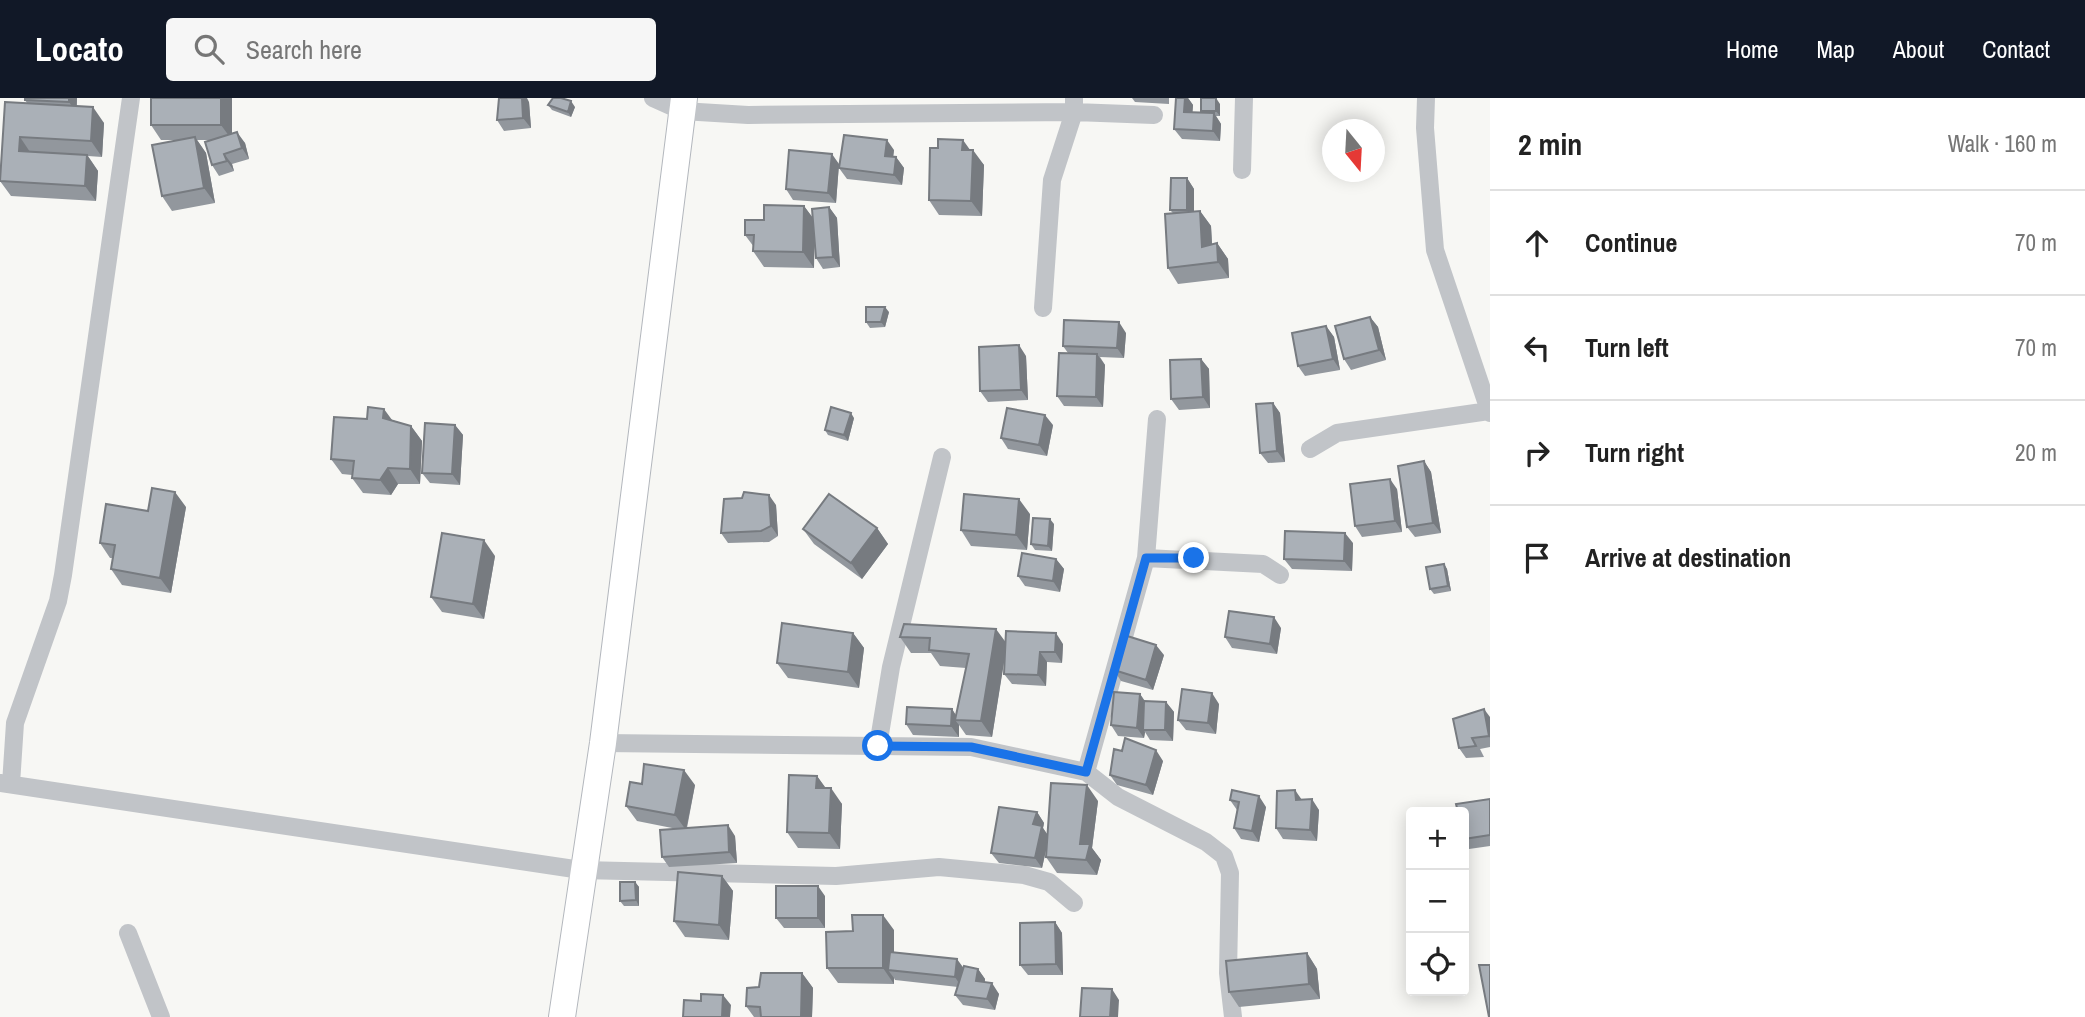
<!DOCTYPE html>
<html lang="en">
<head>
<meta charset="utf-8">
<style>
  :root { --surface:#fff; --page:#f6f6f6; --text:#222; --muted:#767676; --line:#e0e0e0; --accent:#111827 }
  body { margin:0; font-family:"Archivo Narrow",sans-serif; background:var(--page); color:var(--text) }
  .controls { position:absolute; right:21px; bottom:21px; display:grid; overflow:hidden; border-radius:7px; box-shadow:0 4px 18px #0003 }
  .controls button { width:63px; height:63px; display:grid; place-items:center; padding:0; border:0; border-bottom:2px solid var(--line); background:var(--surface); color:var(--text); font:35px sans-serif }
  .compass { position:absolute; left:1322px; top:21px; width:63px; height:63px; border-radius:50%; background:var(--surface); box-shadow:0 4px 18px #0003; rotate:162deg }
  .stop { position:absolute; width:21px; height:21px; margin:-16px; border:5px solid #1a73e8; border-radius:50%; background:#fff }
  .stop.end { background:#1a73e8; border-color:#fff; box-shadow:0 2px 7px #0008 }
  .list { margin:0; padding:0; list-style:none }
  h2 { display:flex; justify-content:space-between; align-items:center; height:91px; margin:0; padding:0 28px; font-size:30px }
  h2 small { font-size:23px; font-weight:400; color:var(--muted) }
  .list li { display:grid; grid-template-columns:46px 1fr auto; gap:21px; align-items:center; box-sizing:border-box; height:105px; padding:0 28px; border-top:2px solid var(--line) }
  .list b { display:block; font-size:26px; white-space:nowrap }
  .list em { font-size:23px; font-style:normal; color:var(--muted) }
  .icon { flex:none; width:38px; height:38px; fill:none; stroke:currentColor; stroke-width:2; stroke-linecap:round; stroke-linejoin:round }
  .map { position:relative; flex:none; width:1490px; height:919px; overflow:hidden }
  header { display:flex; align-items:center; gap:42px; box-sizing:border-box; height:98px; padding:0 35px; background:var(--accent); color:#fff }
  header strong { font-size:33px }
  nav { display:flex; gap:38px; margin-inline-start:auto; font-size:24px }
  .search { width:490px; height:63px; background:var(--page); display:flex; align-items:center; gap:18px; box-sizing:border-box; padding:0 24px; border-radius:7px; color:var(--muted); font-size:26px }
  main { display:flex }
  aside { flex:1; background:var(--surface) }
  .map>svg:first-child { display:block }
</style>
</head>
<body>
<header>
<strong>Locato</strong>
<div class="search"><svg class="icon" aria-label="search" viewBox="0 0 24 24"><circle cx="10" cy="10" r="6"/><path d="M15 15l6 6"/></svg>Search here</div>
<nav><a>Home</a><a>Map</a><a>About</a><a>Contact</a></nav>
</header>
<main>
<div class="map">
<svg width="1490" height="919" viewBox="0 0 1490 919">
  <rect width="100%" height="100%" fill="#f7f7f4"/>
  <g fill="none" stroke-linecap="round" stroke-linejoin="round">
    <defs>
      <path id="secondary" d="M562 919 603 645 684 0"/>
    </defs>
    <use href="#secondary" stroke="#b3b7bd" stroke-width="28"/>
    <path stroke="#c1c4c8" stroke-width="18" d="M653 0 682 13 748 17 1074 14 1154 17
      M1426 0 1425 30 1435 152 1490 315
      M1242 72 1244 0
      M1043 210 1052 82 1074 14V0
      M1310 351 1337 335 1489 313
      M1146 460 1263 466 1280 477
      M603 645 971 649 1086 674 1118 699 1206 744 1224 758 1230 775 1228 875 1233 919
      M878 648 891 569 942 359
      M1086 674 1146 460 1157 321
      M0 685 581 772 836 778 939 769 1024 777 1049 784 1074 805
      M11 686 15 625 58 503 63 477 131 0
      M128 835 161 919"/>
    <use href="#secondary" stroke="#fff" stroke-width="26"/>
  </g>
  <path fill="#92979d" d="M77 0V8L104 25 102 59 88 58 98 73 96 103 11 98 0 83 27 5 25 2Z
    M232 0V36L245 45 249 61 232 66 234 73 219 78 212 67V42H197L206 55 215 105 172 113 162 98 180 42H161L151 27Z
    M1132 0H1169V6L1135 4Z
    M1185 0H1188L1193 7 1192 14 1203 15 1201 13 1220 6V18H1216L1221 26 1220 43 1182 41 1174 31Z
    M529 4 531 30 504 33 497 22Z
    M548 7 575 9 571 19 552 12Z
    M894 52 893 59H896L904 70 902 87 847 81 839 70Z
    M970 52 984 67 982 118 939 117 929 102Z
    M839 66 836 105 793 102 786 91Z
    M1187 80 1194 91V113H1200L1211 128 1212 146 1217 145 1228 161 1229 180 1178 186 1168 170 1173 115 1170 112Z
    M804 108 813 120 829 109 837 120 840 169 823 171 816 160 814 145V170L764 169 753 153 754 149 745 137 764 122Z
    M889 214 885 229 870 230 866 224Z
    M1370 219 1378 229 1386 262 1351 272 1344 261Z
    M1326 228 1334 239 1340 272 1305 278 1298 268Z
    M1126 235 1124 260 1100 259 1105 267 1103 309 1064 308 1057 298 1068 255 1063 248Z
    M1026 258 1028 302 988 304 980 293Z
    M1201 261 1209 271 1210 310 1179 312 1171 301Z
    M1273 305 1280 315 1285 364 1268 365 1260 355Z
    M854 320 848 343 828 337 825 332Z
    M392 322 411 328 422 343 420 386H398L391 397 363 395 352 380V377L342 376 331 361Z
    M455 327 463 337 460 387 430 385 422 375Z
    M1053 327 1047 358 1008 351 1001 340Z
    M1424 363 1431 374 1441 435 1415 439 1407 429Z
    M1397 391 1402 434 1362 439 1355 428Z
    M776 407 778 438 769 444 728 445 721 435Z
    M186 409 171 495 122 487 111 471 113 460H110L100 445 148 413Z
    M1030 416 1027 452 971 448 961 432Z
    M1054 426 1052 453 1035 452 1031 446Z
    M877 430 888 446 862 481 814 446 803 431Z
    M1353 445 1352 473 1292 471 1284 461Z
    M495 458 484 521 442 514 431 499Z
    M1056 461 1064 471 1060 494 1025 488 1018 478Z
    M1444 466 1447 471 1451 493 1434 496 1430 491Z
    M904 526 1006 545 1063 546 1062 565 1047 564 1046 588 1012 586 1004 576 1005 556 992 639 966 637 959 627V639L913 637 906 626 952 611 956 618 966 570 940 568 931 555H911L900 539Z
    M1281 530 1277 556 1232 550 1225 539Z
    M853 535 864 550 859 590 788 580 777 565Z
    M1164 557 1153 592 1121 583 1114 572Z
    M1140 596 1145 603 1166 604 1174 614 1173 643 1150 642 1145 634 1144 640 1118 638 1111 627Z
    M1219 606 1216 636 1186 632 1178 622Z
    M1490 619V649L1480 651 1484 659 1466 660 1459 650Z
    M1122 653 1163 663 1153 697 1117 687 1110 677Z
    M817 678 825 690 842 706 840 751 798 750 787 734Z
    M642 686 695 687 687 730 735 738 737 765 669 769 662 759 677 731 637 723 626 708Z
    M1490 701V748L1469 751 1464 745V714Z
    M1230 702 1266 709 1259 744 1241 741 1234 730 1237 712Z
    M1302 702 1319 712 1317 743 1283 741 1276 730Z
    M1098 703 1092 750 1101 762 1097 777 1057 775 1046 759V752L1042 770 999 765 991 755 1037 714 1044 725 1043 730 1047 736Z
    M722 778 733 793 729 842 685 839 674 823Z
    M635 784 639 789V808H624L620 803Z
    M825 798V830H784L776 820Z
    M1055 824 1062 835 1063 877H1028L1020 867Z
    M894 832V854L963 870 978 871 985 881V884L999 896 995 912 963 907 955 897 958 889 895 882 894 880V886L838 885 827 870Z
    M1307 855 1317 871 1320 901 1239 909 1229 894Z
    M802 875 813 890 812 919H754L746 908 759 889Z"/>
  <path fill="#777b80" d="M69 0H77L76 14 69 4Z
    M221 0H232V42L221 27Z
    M522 0H527L529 4 531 30 523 20Z
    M1185 0H1188L1193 7 1192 24 1184 14Z
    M1216 0 1220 6V18L1216 13Z
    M571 3 575 9 571 19 568 14Z
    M93 9 104 25 102 59 91 43Z
    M1214 15 1221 26 1220 43 1213 33Z
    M237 34 245 45 249 61 242 50Z
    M20 39 30 54 19 53Z
    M195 39 206 55 215 105 204 90Z
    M887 42 894 52 892 68 885 58Z
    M963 42 973 56V52L984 67 982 118 971 103 962 52Z
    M224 56 232 66 234 73 227 63Z
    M832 56 839 66 836 105 828 95Z
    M87 57 98 73 96 103 85 88Z
    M896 59 904 70 902 87 894 77Z
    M1187 80 1194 91V123L1187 112Z
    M804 108 815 123 814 170 803 154Z
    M829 109 837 120 840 169 833 159Z
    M1200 113 1211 128 1213 164 1202 149Z
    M1217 145 1228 161 1229 180 1218 164Z
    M885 209 889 214 885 229 881 224Z
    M1370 219 1378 229 1386 262 1379 252Z
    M1119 224 1126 235 1124 260 1117 250Z
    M1326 228 1334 239 1340 272 1333 261Z
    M1019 247 1026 258 1028 302 1021 292Z
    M1097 256 1105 267 1103 309 1096 299Z
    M1201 261 1209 271 1210 310 1203 299Z
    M1273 305 1280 315 1285 364 1277 353Z
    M384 311 395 326 383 320Z
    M851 315 854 320 848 343 844 337Z
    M1045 317 1053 327 1047 358 1039 347Z
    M455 327 463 337 460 387 452 376Z
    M411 328 422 343 420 386 410 371Z
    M1424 363 1431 374 1441 435 1433 425Z
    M388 370 398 386 391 397 380 382Z
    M1390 381 1397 391 1402 434 1395 423Z
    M175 394 186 409 171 495 160 480Z
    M769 397 776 407 778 438 771 428Z
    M1019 401 1030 416 1027 452 1016 437Z
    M1050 421 1054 426 1052 453 1048 448Z
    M877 430 888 446 862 481 851 465Z
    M1345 435 1353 445 1352 473 1344 463Z
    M484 442 495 458 484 521 473 506Z
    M1056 461 1064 471 1060 494 1053 483Z
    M1444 466 1447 471 1451 493 1448 488Z
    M1274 519 1281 530 1277 556 1270 546Z
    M996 531 1007 546 992 639 981 623Z
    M853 535 864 550 859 590 848 574Z
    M1056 535 1063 546 1062 565 1055 554Z
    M1156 547 1164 557 1153 592 1146 582Z
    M1040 554 1047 564 1046 588 1038 577Z
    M1212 595 1219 606 1216 636 1208 625Z
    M1140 596 1147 607 1143 632 1145 634 1144 640 1137 630Z
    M1166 604 1174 614 1173 643 1165 632Z
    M952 611 959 622H955L959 627V639L951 628Z
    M1484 611 1490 619V640L1489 638Z
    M1156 652 1163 663 1153 697 1146 687Z
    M684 672 695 687 686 732 675 717Z
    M817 678 828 693 816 690Z
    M1087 687 1098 703 1092 750 1101 762 1097 777 1086 762 1080 746Z
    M831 690 842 706 840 751 829 735Z
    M1295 692 1302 702H1296Z
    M1259 698 1266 709 1259 744 1252 733Z
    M1312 701 1319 712 1317 743 1310 732Z
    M1037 714 1044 725 1043 730 1049 739 1042 770 1035 760 1033 726Z
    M728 727 735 738 737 765 729 754Z
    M722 778 733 793 729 842 719 827Z
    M635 784 639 789V808L636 802Z
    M818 788 825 798V830L818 820Z
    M883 817 894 832V872H888L894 880V886L883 870Z
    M1055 824 1062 835 1063 877 1056 866Z
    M1307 855 1317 871 1320 901 1309 886Z
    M957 861 965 872 962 890 955 879Z
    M978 871 985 881 984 893 976 883Z
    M802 875 813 890 812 919H801Z
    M992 885 999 896 995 912 987 901Z
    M1112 891 1119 902 1118 919H1110Z
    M723 897 731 907 730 919H722Z"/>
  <path fill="#aab0b7" stroke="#777b80" stroke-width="2" d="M25 0H69V4L25 2Z
    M151 0H221V27H151Z
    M499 0H522L523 20 497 22Z
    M553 0H561L571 3 568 14 548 7Z
    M1176 0H1185L1184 14 1214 15 1213 33 1174 31Z
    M1201 0H1216V13H1201Z
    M5 4 93 9 91 43 20 39 19 53 87 57 85 88 0 83Z
    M237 34 242 50 224 56 227 63 212 67 205 44Z
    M844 37 887 42 885 58 896 59 894 77 839 70Z
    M195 39 204 90 162 98 152 47Z
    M938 41 963 42 962 52H973L971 103 929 102 930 50H938Z
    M789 52 832 56 828 95 786 91Z
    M1171 80H1187V112H1170Z
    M764 107 804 108 803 154 753 153 754 137H745V122H764Z
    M829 109 833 159 816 160 812 111Z
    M1200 113 1202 149 1217 145 1218 164 1168 170 1165 116Z
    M866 209H885L881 224H866Z
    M1370 219 1379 252 1344 261 1335 228Z
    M1064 222 1119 224 1117 250 1063 248Z
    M1326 228 1333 261 1298 268 1292 235Z
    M1019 247 1021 292 980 293 979 249Z
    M1059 255 1097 256 1096 299 1057 298Z
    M1201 261 1203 299 1171 301 1170 262Z
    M1273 305 1277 353 1260 355 1256 306Z
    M368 309 384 311 383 320 411 328 410 371 388 370 380 382 352 380 354 363 331 361 334 319 367 321Z
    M831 309 851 315 844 337 825 332Z
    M1007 310 1045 317 1039 347 1001 340Z
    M425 325 455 327 452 376 422 375Z
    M1424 363 1433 425 1407 429 1398 368Z
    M1390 381 1395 423 1355 428 1350 386Z
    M152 390 175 394 160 480 111 471 115 447 100 445 106 406 148 413Z
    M744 394 769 397 771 428 761 433 721 435 724 401 742 400Z
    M829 396 877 430 851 465 803 431Z
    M964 396 1019 401 1016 437 961 432Z
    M1033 420 1050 421 1048 448 1031 446Z
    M1285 433 1345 435 1344 463 1284 461Z
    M442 435 484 442 473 506 431 499Z
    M1022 455 1056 461 1053 483 1018 478Z
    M1444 466 1448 488 1430 491 1426 469Z
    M1229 513 1274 519 1270 546 1225 539Z
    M782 525 853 535 848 574 777 565Z
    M904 526 996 531 981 623 955 622 969 556 929 552 930 540 900 539Z
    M1006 533 1056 535 1055 554H1040L1038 577 1004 576Z
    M1124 537 1156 547 1146 582 1114 572Z
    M1182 591 1212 595 1208 625 1178 622Z
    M1114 594 1140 596 1137 630 1111 627Z
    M1144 603 1166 604 1165 632H1143Z
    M907 609 952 611 951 628 906 626Z
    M1484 611 1489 638 1472 640 1476 648 1459 650 1453 621Z
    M1125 640 1156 652 1146 687 1110 677 1114 651 1122 653Z
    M644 666 684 672 675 717 626 708 630 684 642 686Z
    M789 677 817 678 816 690H831L829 735 787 734Z
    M1051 685 1087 687 1080 746H1090L1086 762 1046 759Z
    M1232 692 1259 698 1252 733 1234 730 1239 704 1230 702Z
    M1295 692 1296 702 1312 701 1310 732 1276 730 1277 693Z
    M1490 701V737L1464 741V714H1458L1456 706Z
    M999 709 1037 714 1033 726 1042 728 1035 760 991 755Z
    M728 727 729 754 662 759 660 732Z
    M678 774 722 778 719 827 674 823Z
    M620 784H635L636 802 620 803Z
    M776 788H818V820H776Z
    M852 817H883V870H827L826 834 853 833Z
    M1055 824 1056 866 1020 867V825Z
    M890 854 957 861 955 879 888 872Z
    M1307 855 1309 886 1229 894 1226 863Z
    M1479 867H1490V919H1489Z
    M964 868 978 871 976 883 992 885 987 901 955 897Z
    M761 875H802L801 919H761L760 909 746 908 747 890 759 889Z
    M1082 890 1112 891 1110 919H1080Z
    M701 896 723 897 722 919H683L684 902 701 903Z"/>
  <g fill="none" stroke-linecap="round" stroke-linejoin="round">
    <path stroke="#1a73e8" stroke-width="9" d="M878 648 971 649 1086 674 1146 460H1194"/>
  </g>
</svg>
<div class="controls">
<button>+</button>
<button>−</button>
<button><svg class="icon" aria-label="locate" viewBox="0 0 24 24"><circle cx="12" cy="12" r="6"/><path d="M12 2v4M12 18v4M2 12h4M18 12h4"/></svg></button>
</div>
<svg class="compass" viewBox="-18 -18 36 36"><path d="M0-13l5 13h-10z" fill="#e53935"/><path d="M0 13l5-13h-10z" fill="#767676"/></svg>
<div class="stop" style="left:878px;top:648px"></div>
<div class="stop end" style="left:1194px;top:460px"></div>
</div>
<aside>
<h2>2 min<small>Walk · 160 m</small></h2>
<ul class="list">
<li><svg class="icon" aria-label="ahead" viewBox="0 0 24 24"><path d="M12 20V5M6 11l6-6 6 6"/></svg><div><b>Continue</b></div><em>70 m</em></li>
<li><svg class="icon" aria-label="left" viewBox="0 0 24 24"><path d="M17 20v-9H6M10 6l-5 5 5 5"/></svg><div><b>Turn left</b></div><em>70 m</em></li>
<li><svg class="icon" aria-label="right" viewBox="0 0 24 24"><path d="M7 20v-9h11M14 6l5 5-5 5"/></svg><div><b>Turn right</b></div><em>20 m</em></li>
<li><svg class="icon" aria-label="arrive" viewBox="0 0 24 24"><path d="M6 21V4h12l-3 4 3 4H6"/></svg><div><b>Arrive at destination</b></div></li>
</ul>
</aside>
</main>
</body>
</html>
